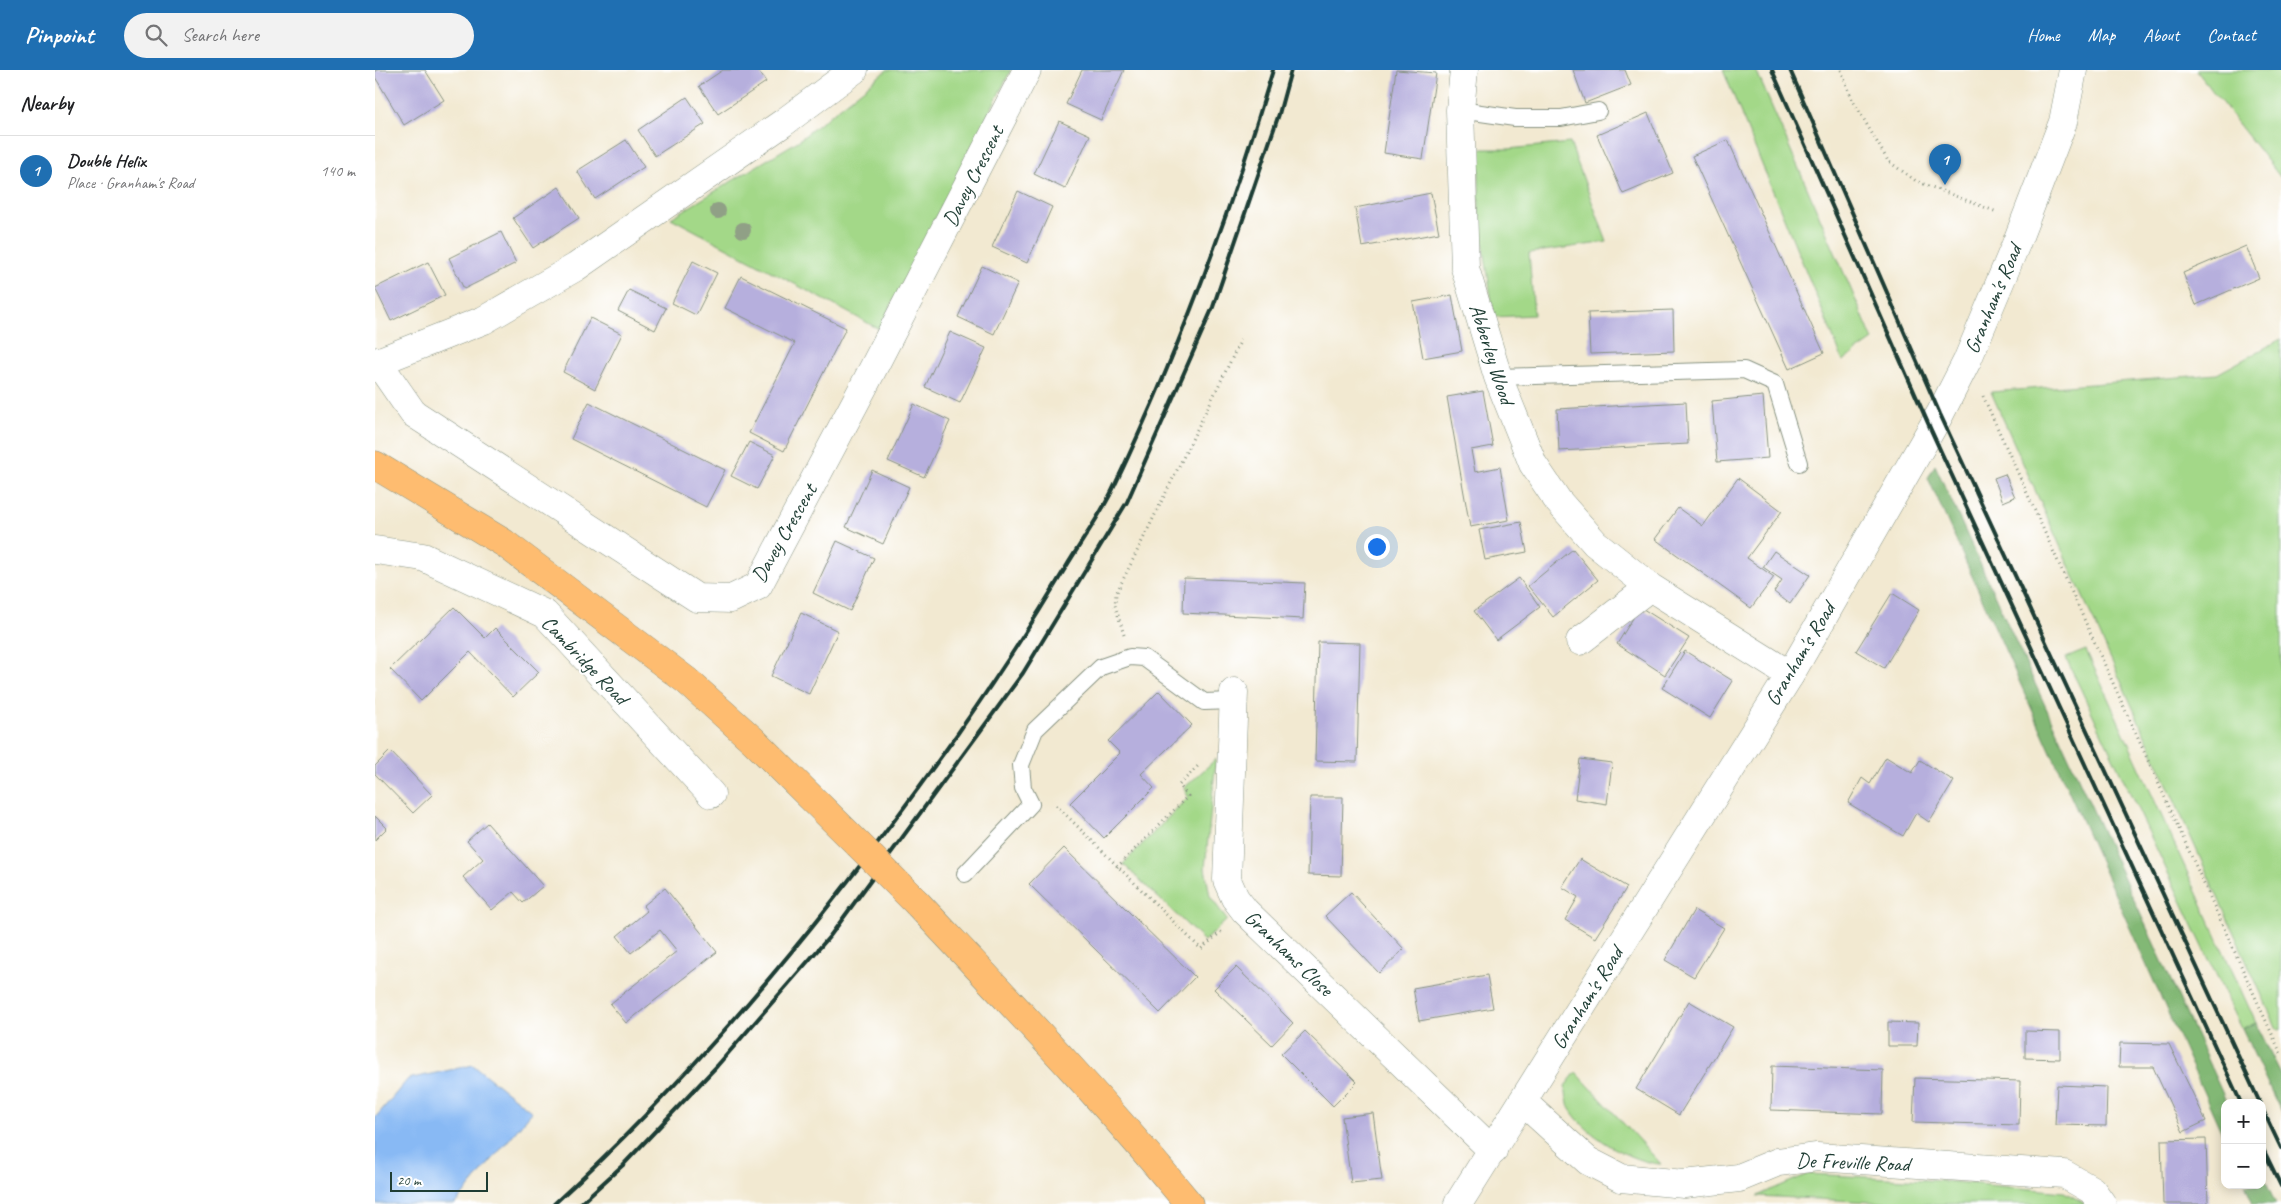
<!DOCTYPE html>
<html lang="en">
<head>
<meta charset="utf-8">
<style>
  :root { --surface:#fff; --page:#f2f2f2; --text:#202124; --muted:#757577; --line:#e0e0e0; --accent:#1f6fb2 }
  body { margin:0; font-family:Caveat,sans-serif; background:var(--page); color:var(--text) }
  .controls { position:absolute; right:15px; bottom:15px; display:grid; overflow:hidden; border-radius:10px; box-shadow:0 2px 12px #0003 }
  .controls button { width:45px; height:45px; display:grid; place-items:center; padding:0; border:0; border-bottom:1px solid var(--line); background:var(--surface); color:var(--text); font:25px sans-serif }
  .scale { position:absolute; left:15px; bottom:12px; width:98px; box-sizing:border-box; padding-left:5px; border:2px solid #1f3d34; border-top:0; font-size:14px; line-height:18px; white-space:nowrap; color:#1f3d34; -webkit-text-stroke:4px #fff; paint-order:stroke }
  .you { position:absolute; left:1001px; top:476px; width:18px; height:18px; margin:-12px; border:4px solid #fff; border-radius:50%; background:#1a73e8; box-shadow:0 0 0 8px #1a73e833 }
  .badge { display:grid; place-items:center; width:32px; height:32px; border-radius:50%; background:var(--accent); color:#fff; font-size:16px; font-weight:700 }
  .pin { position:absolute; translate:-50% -41px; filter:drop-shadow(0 1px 2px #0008) }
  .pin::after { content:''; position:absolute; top:26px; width:18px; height:15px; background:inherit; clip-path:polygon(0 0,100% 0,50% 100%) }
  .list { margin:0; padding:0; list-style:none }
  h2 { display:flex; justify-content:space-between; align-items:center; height:65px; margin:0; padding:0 20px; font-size:21px }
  h2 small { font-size:16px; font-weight:400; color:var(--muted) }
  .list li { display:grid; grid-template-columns:32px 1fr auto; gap:15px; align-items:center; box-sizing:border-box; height:70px; padding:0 20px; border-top:1px solid var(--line) }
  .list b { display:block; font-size:19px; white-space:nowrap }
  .list p { margin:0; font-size:16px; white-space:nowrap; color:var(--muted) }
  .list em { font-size:16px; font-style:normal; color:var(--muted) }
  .icon { flex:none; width:28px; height:28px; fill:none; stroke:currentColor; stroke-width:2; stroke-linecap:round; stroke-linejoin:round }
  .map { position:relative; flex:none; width:1906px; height:1134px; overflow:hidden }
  header { display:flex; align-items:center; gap:30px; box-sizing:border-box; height:70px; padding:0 25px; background:var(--accent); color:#fff }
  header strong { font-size:24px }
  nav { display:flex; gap:28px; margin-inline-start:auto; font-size:18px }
  .search { width:350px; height:45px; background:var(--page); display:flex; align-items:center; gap:12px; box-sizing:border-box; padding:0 18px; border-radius:28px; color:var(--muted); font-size:19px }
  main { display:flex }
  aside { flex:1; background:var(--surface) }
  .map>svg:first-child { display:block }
</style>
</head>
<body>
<header>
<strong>Pinpoint</strong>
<div class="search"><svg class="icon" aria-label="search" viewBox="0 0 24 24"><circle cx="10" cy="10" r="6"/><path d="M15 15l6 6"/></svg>Search here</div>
<nav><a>Home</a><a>Map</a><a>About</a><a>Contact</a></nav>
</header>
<main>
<aside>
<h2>Nearby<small></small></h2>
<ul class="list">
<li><span class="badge">1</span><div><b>Double Helix</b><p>Place · Granham's Road</p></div><em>140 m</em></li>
</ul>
</aside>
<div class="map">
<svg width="1906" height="1134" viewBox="0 0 1906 1134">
  <rect width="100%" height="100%" fill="#fff"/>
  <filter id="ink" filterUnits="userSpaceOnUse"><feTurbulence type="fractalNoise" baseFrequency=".02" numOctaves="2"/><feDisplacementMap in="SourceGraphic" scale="10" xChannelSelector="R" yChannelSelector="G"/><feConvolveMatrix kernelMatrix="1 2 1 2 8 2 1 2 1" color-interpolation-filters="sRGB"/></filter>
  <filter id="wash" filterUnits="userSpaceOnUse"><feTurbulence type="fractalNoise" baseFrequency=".0096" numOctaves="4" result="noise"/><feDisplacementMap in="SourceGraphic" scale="20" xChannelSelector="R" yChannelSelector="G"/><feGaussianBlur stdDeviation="1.12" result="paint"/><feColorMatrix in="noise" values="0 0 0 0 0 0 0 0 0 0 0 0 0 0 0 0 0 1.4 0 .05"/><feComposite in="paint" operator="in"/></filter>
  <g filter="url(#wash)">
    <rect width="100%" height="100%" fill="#f2e9d1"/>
    <path fill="#a3d888" stroke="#618a5e" d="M512 0H636L504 259 296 148 423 71Z
      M1348 0H1381L1498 270 1468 291Z
      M1821 0H1906V108Z
      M1195 73 1232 172 1154 183 1159 245 1119 247 1104 144V79H1133Z
      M1906 269V960L1902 959 1616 322 1842 304Z
      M1711 580 1881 953 1867 959 1691 588Z
      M841 689 830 798 835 826 852 850 829 871 748 794 813 727 809 718Z
      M1201 1002 1286 1094C1257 1093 1210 1065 1195 1039 1192 1033 1191 1023 1190 1016Z
      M1433 1104 1570 1111 1689 1122 1711 1134H1536L1382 1126Z"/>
    <path fill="#82b874" stroke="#507a54" d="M1560 395 1852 1033H1850V1070L1553 408Z
      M1881 953 1906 1004V1042L1867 959Z
      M1887 1105 1901 1134H1878L1870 1115H1887Z"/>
    <path fill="#88b9f4" stroke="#547b94" d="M98 995 157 1042 80 1134H0V1048L33 1009Z"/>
    <g id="blocks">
      <path fill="#b6afdd" d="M0 0H50L69 30 29 55 0 7Z
        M348 0H383L391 12 343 44 324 16Z
        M707 0H749L726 50 691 34Z
        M1021 0 1061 3 1048 89 1009 83Z
        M1198 0H1250L1256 15 1210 33Z
        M312 27 330 54 280 86 263 60Z
        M1273 43 1298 103 1248 124 1222 65Z
        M684 51 715 65 690 119 659 104Z
        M251 70 269 97 220 129 202 101Z
        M1353 70 1449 283 1414 299 1317 86Z
        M184 117 204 148 158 178 138 148Z
        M643 121 677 137 652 193 617 177Z
        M1056 123 1064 163 987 177 980 138Z
        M126 162 141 193 89 219 74 188Z
        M1871 176 1884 208 1821 235 1808 203Z
        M318 191 342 203 321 245 297 233Z
        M53 192 70 225 16 251 0 218Z
        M607 196 643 213 619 264 583 247Z
        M366 206 471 258 409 381 374 363 420 273 350 238Z
        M254 220 291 238 280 260 243 241Z
        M1077 225 1087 281 1048 288 1038 232Z
        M1298 240 1299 281 1215 284 1213 243Z
        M215 248 247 264 220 319 188 302Z
        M575 262 611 278 585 333 550 317Z
        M1108 321 1118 376 1096 380 1100 402 1125 397 1134 450 1095 457 1072 327Z
        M1388 326 1393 388 1342 392 1337 331Z
        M214 332 350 400 331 437 196 369Z
        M1311 332 1313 374 1184 381 1182 339Z
        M539 334 575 351 549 407 513 391Z
        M374 372 400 385 382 419 356 406Z
        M497 400 534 417 508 474 471 457Z
        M1630 404 1640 427 1628 432 1619 408Z
        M1363 408 1407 441 1372 488 1399 507 1376 538 1280 469 1303 438 1328 456Z
        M1146 452 1152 482 1110 490 1104 460Z
        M462 471 499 488 475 541 438 523Z
        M1198 479 1223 510 1178 547 1153 516Z
        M1399 481 1435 505 1415 534 1399 522 1407 510 1388 497Z
        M809 508 930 513 928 549 808 543Z
        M1144 508 1165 537 1121 570 1099 541Z
        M1517 523 1544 540 1509 598 1481 581Z
        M79 537 110 568 120 558 164 602 138 627 95 582 46 631 15 599Z
        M1265 537 1314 568 1290 605 1242 574Z
        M426 543 463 561 434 624 396 606Z
        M943 572 985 573 982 692 940 691Z
        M1310 581 1358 611 1335 648 1287 618Z
        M784 621 817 655 766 704 779 718 729 768 695 733 745 683 733 671Z
        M15 681 57 725 38 743 0 704V696Z
        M1511 687 1537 703 1545 690 1579 711 1554 752 1541 743 1528 766 1473 733 1487 708 1495 714Z
        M1205 689 1237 693 1232 734 1200 729Z
        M935 727H968L966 806 933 805Z
        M0 746 12 758 0 770Z
        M112 753 168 816 148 833 138 822 117 840 88 807 108 789 92 771Z
        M689 778 820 907 785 943 654 814Z
        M1205 789 1252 817 1220 868 1190 850 1203 827 1187 817Z
        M290 818 342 882 251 953 235 934 302 881 285 860 256 883 242 866 272 841 268 836Z
        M976 822 1029 879 1004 903 950 846Z
        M1319 840 1349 858 1319 907 1290 890Z
        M861 897 918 953 897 975 839 919Z
        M1112 905 1118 938 1044 951 1038 918Z
        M1314 931 1358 957 1304 1045 1261 1019Z
        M1513 952 1543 953 1542 976H1513Z
        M930 961 982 1012 958 1036 906 984Z
        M1650 961 1685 962V989L1650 988Z
        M1745 973 1794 974 1831 1051 1808 1062 1778 997H1744Z
        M1397 996 1508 1000 1507 1044 1396 1040Z
        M1540 1008 1645 1011 1644 1055 1538 1052Z
        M1682 1015 1732 1017 1731 1056 1680 1055Z
        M998 1043 1007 1110 976 1113 967 1047Z
        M1831 1069 1833 1134H1788L1786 1070Z"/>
    </g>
  </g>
  <g filter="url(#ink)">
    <use href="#blocks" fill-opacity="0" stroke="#889382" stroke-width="1"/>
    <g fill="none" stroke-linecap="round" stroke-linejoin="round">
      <defs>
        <path id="service" d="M1085 40 1140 48H1186L1223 41
          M1123 307 1369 300 1400 314 1424 393
          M590 804 656 734 648 718 646 695 660 660 726 597 755 587 769 588 829 632 858 631"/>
        <path id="minor" d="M1089 0 1085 40 1090 198 1123 307 1158 394 1183 431 1220 473 1275 517 1415 605
          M2 291 38 343 322 528 356 529 383 516 489 316 652 0
          M0 293 109 250 201 197 408 53 479 0
          M0 480 48 487 170 544 336 724
          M1205 571 1275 517
          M859 622 852 810 860 828 870 841 1118 1081
          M1148 1032 1213 1091 1246 1108 1309 1114 1364 1108 1403 1092 1442 1087 1689 1104 1717 1120 1727 1134"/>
        <path id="tertiary" d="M1083 1134 1415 605 1565 344 1592 291 1641 174 1688 52 1698 0"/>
        <path id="primary" d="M0 395 129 473 312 611 379 671 483 774
          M542 833C634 931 728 1029 814 1134"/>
      </defs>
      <use href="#service" stroke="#889382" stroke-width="18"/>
      <use href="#minor" stroke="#889382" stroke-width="29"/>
      <use href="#tertiary" stroke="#889382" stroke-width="29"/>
      <use href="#primary" stroke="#889382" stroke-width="29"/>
      <path stroke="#889382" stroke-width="3" stroke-dasharray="1 4" stroke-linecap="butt" d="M1466 0 1477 29 1513 91 1541 111 1622 142
        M1608 326 1906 984
        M749 565 740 535 741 524 866 270
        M681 735 826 879 847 861
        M742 797 813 726 804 715 825 694"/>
      <use href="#service" stroke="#fff" stroke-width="16"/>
      <use href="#minor" stroke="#fff" stroke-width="28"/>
      <use href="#tertiary" stroke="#fff" stroke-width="28"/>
      <use href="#primary" stroke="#febc70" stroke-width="28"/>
      <path stroke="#1f3d34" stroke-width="4" d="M1397 0 1556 360 1866 1033
        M1415 0 1565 344 1885 1033
        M1887 1038 1906 1078
        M1887 1077 1906 1116
        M179 1134C332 994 463 832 583 663 621 609 657 554 691 497 706 472 724 447 737 421 802 286 855 144 898 0
        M205 1134 248 1095 342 996 455 866 648 603 752 432 838 237 904 44 916 0"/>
      <defs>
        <path id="primary-bridge" d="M483 774 542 833"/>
      </defs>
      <use href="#primary-bridge" stroke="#889382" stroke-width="29" stroke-linecap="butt"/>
      <use href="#primary-bridge" stroke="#febc70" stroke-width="28"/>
    </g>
    <g fill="#90a086">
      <circle cx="343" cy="141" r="8"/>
      <circle cx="368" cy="160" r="8"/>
    </g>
  </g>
  <g text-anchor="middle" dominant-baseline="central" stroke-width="4" stroke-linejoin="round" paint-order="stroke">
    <g font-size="21" fill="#1f3d34" stroke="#fff">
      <text transform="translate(598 106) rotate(-63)">Davey Crescent</text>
      <text transform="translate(1618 229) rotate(-67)">Granham's Road</text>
      <text transform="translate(1117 284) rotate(72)">Abberley Wood</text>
      <text transform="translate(409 463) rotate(-60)">Davey Crescent</text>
      <text transform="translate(1425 584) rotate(-59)">Granham's Road</text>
      <text transform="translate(210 590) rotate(46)">Cambridge Road</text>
      <text transform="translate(914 883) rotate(44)">Granhams Close</text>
      <text transform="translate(1212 928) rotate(-58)">Granham's Road</text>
      <text transform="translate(1478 1092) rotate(2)">De Freville Road</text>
    </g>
  </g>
</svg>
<div class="controls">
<button>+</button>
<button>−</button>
</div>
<div class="scale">20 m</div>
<div class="you"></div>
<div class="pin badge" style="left:1570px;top:115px">1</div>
</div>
</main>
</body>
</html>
